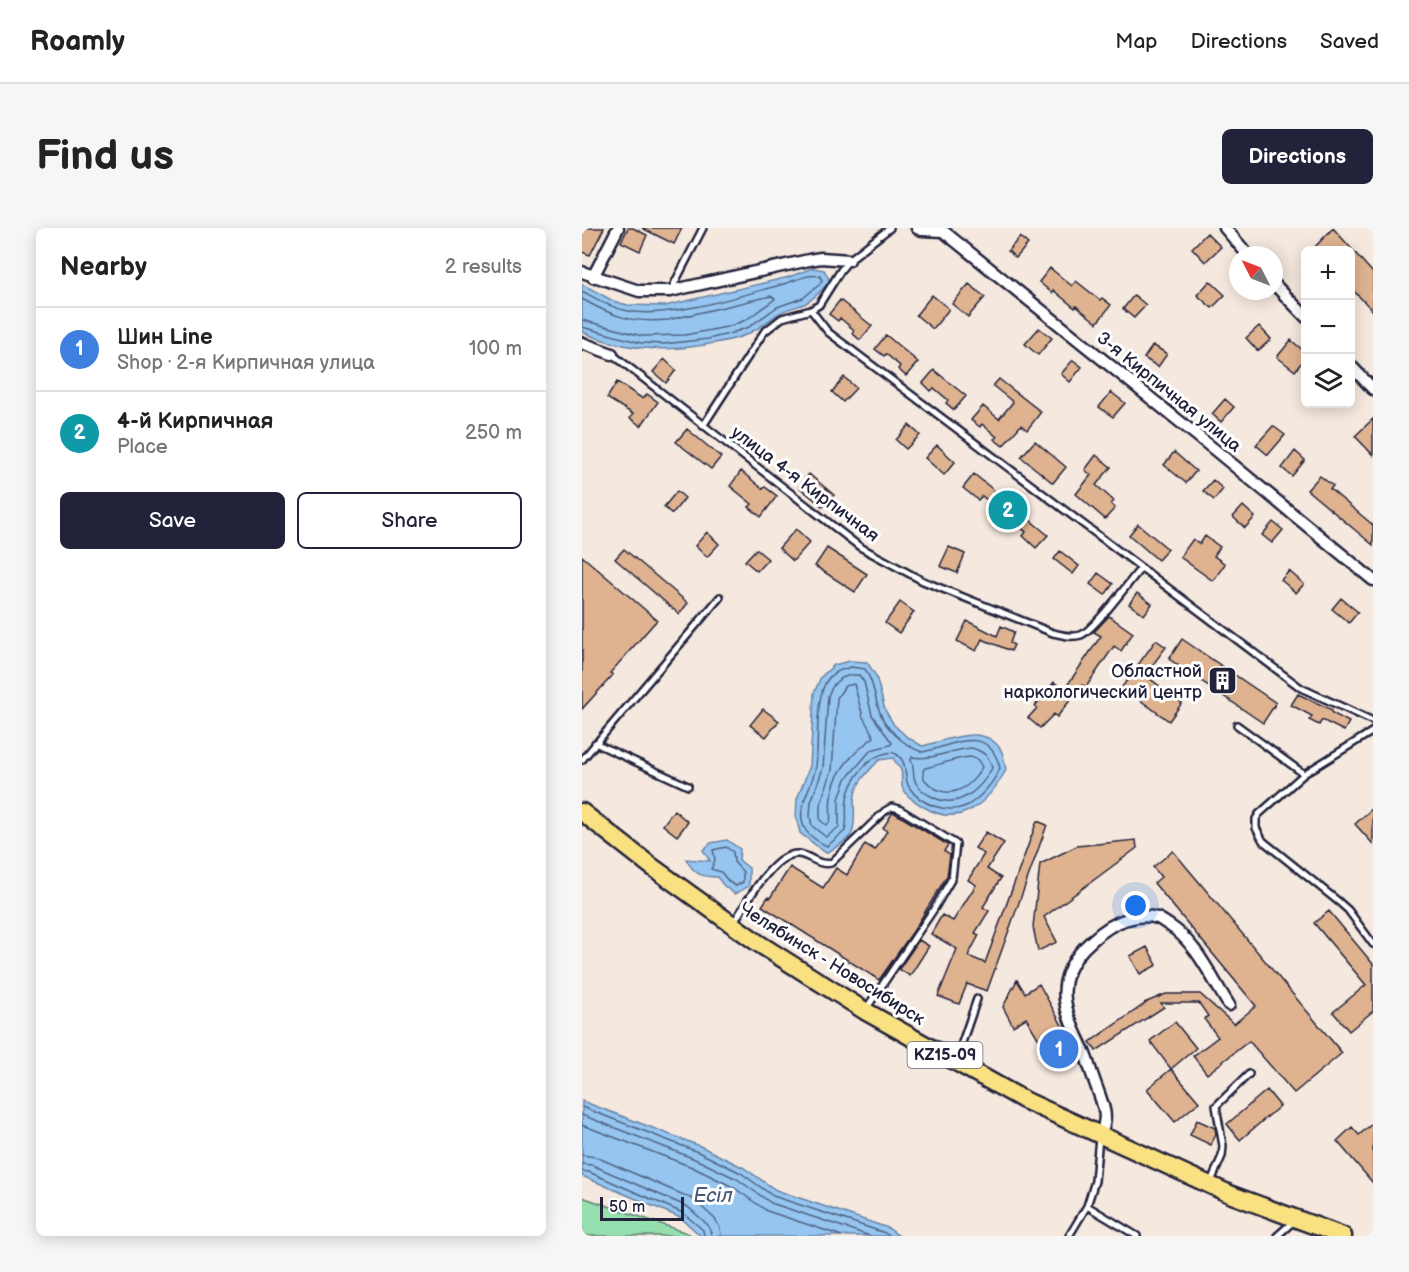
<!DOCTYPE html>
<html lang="en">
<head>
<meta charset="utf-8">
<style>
  :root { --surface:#fff; --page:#f6f6f6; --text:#222; --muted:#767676; --line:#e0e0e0; --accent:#22223b }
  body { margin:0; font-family:"Balsamiq Sans",sans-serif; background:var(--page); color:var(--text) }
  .controls { position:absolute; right:18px; top:18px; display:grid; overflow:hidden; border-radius:9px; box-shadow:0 3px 15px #0003 }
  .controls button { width:54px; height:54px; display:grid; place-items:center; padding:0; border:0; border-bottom:2px solid var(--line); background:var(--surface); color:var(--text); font:30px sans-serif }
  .compass { position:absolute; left:647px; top:18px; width:54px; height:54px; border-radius:50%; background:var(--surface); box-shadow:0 3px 15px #0003; rotate:312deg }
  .scale { position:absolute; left:18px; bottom:15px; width:84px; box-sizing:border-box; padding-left:6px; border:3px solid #22223b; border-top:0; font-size:16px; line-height:21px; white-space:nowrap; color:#22223b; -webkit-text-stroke:4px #fff; paint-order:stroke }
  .you { position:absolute; left:554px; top:678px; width:21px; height:21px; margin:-15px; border:4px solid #fff; border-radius:50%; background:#1a73e8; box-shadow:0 0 0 9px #1a73e833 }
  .badge { display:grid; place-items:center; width:39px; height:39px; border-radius:50%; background:var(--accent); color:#fff; font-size:20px; font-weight:700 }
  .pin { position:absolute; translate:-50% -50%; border:3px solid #fff; box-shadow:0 2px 6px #0006 }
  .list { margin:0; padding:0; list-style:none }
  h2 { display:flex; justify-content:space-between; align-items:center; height:78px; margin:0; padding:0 24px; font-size:26px }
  h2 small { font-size:20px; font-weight:400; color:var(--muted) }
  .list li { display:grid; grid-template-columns:39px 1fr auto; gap:18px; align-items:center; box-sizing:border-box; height:84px; padding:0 24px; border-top:2px solid var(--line) }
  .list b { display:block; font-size:22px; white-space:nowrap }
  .list p { margin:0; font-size:20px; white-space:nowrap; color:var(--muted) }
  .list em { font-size:20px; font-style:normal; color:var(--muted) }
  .actions { display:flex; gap:12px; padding:18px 24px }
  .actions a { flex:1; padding:14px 0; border:2px solid var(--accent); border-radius:9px; text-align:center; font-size:21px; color:var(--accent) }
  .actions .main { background:var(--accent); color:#fff }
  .icon { flex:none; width:33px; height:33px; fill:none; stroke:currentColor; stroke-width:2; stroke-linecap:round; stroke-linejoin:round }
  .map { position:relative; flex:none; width:791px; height:1008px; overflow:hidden; border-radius:9px }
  header { display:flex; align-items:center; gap:36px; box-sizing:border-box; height:84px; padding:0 30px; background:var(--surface); border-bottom:2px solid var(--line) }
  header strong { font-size:28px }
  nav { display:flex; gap:33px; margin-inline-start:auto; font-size:21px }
  .intro { display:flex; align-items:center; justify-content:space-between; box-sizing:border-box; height:144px; padding:0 36px }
  h1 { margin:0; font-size:42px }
  .button { padding:15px 27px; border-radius:9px; background:var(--accent); color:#fff; font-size:21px; font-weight:700 }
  main { display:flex; gap:36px; padding:0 36px }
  aside { flex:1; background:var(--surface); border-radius:9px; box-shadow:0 3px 15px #0003 }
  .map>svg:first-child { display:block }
</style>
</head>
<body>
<header>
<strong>Roamly</strong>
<nav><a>Map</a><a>Directions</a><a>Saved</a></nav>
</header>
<div class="intro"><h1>Find us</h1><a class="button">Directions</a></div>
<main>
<aside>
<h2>Nearby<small>2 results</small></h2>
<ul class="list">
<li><span class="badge" style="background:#3f7fe0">1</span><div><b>Шин Line</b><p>Shop · 2-я Кирпичная улица</p></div><em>100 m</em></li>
<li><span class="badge" style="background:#0f9aa8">2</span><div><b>4-й Кирпичная</b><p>Place</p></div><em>250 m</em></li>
</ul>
<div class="actions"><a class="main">Save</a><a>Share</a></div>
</aside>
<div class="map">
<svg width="791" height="1008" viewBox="0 0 791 1008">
  <rect width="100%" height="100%" fill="#f5e8de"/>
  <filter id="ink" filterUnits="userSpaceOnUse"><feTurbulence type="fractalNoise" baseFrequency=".0167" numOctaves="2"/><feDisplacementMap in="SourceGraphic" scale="12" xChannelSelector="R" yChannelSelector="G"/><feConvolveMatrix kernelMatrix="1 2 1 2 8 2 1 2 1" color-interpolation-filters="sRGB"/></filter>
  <g filter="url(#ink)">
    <path fill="#95deae" stroke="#5c8074" stroke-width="1.5" d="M0 969 105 1005 111 1008H0Z"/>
    <path fill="#95c5f0" stroke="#6784a8" stroke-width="1.5" d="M230 40 242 42 248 53C241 61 233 70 224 75 216 79 206 80 198 85 189 90 181 98 171 103 160 110 145 113 132 115 86 125 43 123 0 104V56L33 74 46 77 83 78 207 49Z
      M268 433 285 434 294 448 303 482 312 497 325 509 340 518C364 513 404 493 420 524 422 529 423 537 424 542 407 573 379 602 342 579 335 575 324 569 321 561 318 555 321 548 319 542 317 538 313 534 311 530L297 532C290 540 280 548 276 558 268 573 276 589 270 605 266 614 252 620 244 625L218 605 214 589 215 571 228 538 232 465 239 449 252 437Z
      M145 612 158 621 157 632 167 640V658L153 666 142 658 135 649C119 649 112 646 104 631L128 633 121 622 129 615Z
      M0 873 118 918 162 940 194 962 306 1000 317 1008H119L99 990 0 948Z"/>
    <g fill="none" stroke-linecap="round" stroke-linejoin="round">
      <path stroke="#506383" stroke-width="1.5" d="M0 63C15 71 29 80 46 83 87 91 157 68 198 57 211 54 225 45 238 48L240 52 237 57 221 70 195 79 167 99 147 106 126 111 82 116 59 115 0 99
        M0 71C32 89 49 95 86 92L189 68 193 71 164 92 145 99 103 107 60 108 0 92
        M269 439 283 441C292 454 292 467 297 482 302 500 323 518 340 524 372 518 406 494 418 540 412 554 398 571 384 578 366 586 338 577 327 559 321 549 327 534 314 526 311 524 309 524 305 525 286 528 268 552 265 571 263 582 266 592 263 603L245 618C238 615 227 608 223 601 212 580 231 559 234 538 237 515 233 475 243 456 248 445 258 442 269 439Z
        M269 447H277L282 454 290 487 310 515 308 517 289 522 264 551 257 571V599L244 609 230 598 228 588 229 574 241 540 246 468C251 455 256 450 269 447Z
        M272 456 281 489 292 509C272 524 252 543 249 570 247 578 250 586 248 594L244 597 238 592V577L250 542 255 470 263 458Z
        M390 520C402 524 407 528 410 540 398 563 374 583 349 568 343 565 337 561 334 555 330 549 333 540 329 532L330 529C351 533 369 521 390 520Z
        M388 529 396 532 400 539C387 563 363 575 342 551L341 543 343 540C358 537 373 530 388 529Z
        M144 619 151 624 152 634 161 644V654L154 658 147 654 139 644 129 641 133 632 131 622Z
        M0 879 116 924 159 945 191 968 303 1005 307 1008
        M0 887 113 931 155 951 189 975 288 1008
        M0 897 110 939 151 959 185 983 260 1008
        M0 927 14 929 111 971 133 991 138 1000 139 1008
        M0 936 10 937 106 979 126 997 130 1008
        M0 943 7 944 101 985 121 1002 122 1008"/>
    </g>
    <path fill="#dfb390" stroke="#22223b" stroke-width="1.5" d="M0 0H22L8 27 0 24Z
      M46 0H51L65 7 58 23 39 14Z
      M60 0H100L92 16Z
      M751 0 791 45V83L768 59V22H730Z
      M625 5 639 19 623 34 610 20Z
      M438 9 446 16 434 30 426 23Z
      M468 40 490 58 494 53 518 72 520 70 529 77 515 95 494 78 493 80 471 62 470 65 457 54Z
      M628 53 643 67 630 80 615 67Z
      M387 56 403 69 386 89 370 76Z
      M350 67 367 81 351 101 334 87Z
      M552 67 564 77 552 90 541 81Z
      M258 72 290 98 278 112 270 105 272 102 258 90 256 93 247 86Z
      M677 98 689 111 676 123 664 110Z
      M457 100 470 110 456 127 443 116Z
      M304 107 336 134 324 148 316 141 318 138 304 126 302 128 293 121Z
      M709 112 723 124V130L713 143 695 129Z
      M571 117 585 126 576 139 562 130Z
      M82 131 94 142 84 155 71 144Z
      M491 132 500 139 488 154 479 146Z
      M352 142 384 168 372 182 364 175 366 172 352 160 349 163 341 155Z
      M262 149 274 160 261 174 250 164Z
      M417 151 459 184 445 202 439 197 421 218 412 211 415 209 400 196 398 199 389 192 401 178 417 191 431 174 411 158Z
      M35 154 61 171 65 166 76 174 59 198 48 190 51 186 25 170Z
      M529 164 543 175 531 189 517 179Z
      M643 171 652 179 639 194 630 186Z
      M791 191V227L773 208Z
      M327 197 338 207 324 221 314 212Z
      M691 198 703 207 686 227 674 217Z
      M105 201 139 229 129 241 94 214Z
      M453 213 484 239 471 255 439 229Z
      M355 217 373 234 362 247 343 230Z
      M713 223 723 232 710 248 700 240Z
      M592 224 614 243 604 255 582 237Z
      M514 227 529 239 514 257 532 273 529 276 533 280 523 291 494 266 509 247 503 242Z
      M159 243 181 261 183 259 195 268 179 289 167 279 170 276 148 258Z
      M227 246 252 267 241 279 217 259Z
      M392 246 466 307 454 320 441 308 444 304 400 268 396 272 381 260Z
      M738 248 751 258 748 261 791 297V317L725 262Z
      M631 252 641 261 632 272 621 263Z
      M95 263 103 270 90 286 82 279Z
      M661 278 673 289 663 300 651 289Z
      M691 294 701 302 690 315 680 307Z
      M556 296 586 321 576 332 547 307Z
      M214 301 228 314 211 333 197 320Z
      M125 304 137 316 125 329 113 318Z
      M623 308 638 319 632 328 643 336 631 353 598 329 611 311 618 316Z
      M367 319 383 326 375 345 358 338Z
      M245 320 285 346 273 364 233 338Z
      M42 321 106 375 97 386 33 331Z
      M174 321 186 331 175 343 163 333Z
      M478 323 497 338 491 346 472 331Z
      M0 328 75 392 28 445 31 447 0 481Z
      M707 343 722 356 714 365 699 352Z
      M516 345 531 356 523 367 508 356Z
      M555 365 570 376 562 387 547 376Z
      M759 370 776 384 767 395 750 381Z
      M318 374 332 384 317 405 303 395Z
      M527 388 551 405 539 423 532 418 504 459 500 457 475 489 472 486 458 500 446 490 455 480 453 478 472 454 482 462 519 408 512 404Z
      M385 393 415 408 419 398 432 404 428 415 432 417 429 423 400 411 394 423 375 413Z
      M600 411 694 475 681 495 587 431Z
      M574 412 584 419 563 447 600 475 587 493 540 459Z
      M716 466 750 482V485L767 494 762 503 740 492 737 497 727 492 730 488 709 477Z
      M181 481 197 493 184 509 168 497Z
      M791 580V616L773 596Z
      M92 582 106 594 95 608 81 597Z
      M311 584 366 617 362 623 368 627 365 648 332 702 297 752 180 678 186 669 188 670 208 639 241 660 254 640 265 647 283 616 293 622 305 603 301 600Z
      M455 593 465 597 405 763 385 756 377 776 356 768 375 721 349 706 360 687 371 693 394 657 386 652 402 626 393 620 404 604 422 615 405 641 419 650 401 679 407 683 393 705 397 707 386 728 403 735Z
      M554 612 555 620 462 689 475 714 456 723 451 699 458 636 495 618Z
      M591 623 760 825 712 865 667 813 625 846 611 828 636 809 622 791 626 788 617 775H579L582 779 514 823 508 814 564 775H562L584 766H618L652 796 674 778 572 655 579 649 571 639Z
      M747 683 791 736V783L767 803 751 784 784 757 732 695Z
      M337 712 347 718 328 748 317 741Z
      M565 719 575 737 558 746 548 728Z
      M435 752 443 765 457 756 492 819 470 833 444 790 431 798 421 779Z
      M593 794 614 820 589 841 568 813Z
      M589 841 617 874 593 894 565 861Z
      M685 862 698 878 658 912 645 896Z
      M615 892 633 900 634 906 629 917 608 907Z
      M791 895V955L755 913 770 899 777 907Z"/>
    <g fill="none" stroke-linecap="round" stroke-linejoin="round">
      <defs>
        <path id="service" d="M89 62 121 0
          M229 82 246 104 719 460 791 493
          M30 126 278 319 341 353 471 405C480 407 489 410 499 407 513 401 547 354 559 340
          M121 198 182 104 200 90 229 82 237 77 259 42 267 32 308 0
          M655 497 722 546
          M791 503 722 546 677 586 674 591V600L681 613 757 674 766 682 791 716
          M13 515 106 558
          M0 532 138 369
          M151 696C163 677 192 623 217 626 229 628 237 638 249 635L303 583 310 579 317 581 374 616 370 650 352 681 284 781
          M374 832 395 771
          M628 956 640 928 641 918 634 878 667 846
          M505 978 555 1008
          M487 1008 505 978 513 953 517 909
          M695 1008 713 992"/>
        <path id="minor" d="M335 0 340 2 361 3 633 222 791 352
          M643 0 666 27
          M0 44 57 63H88L227 32 239 30 267 32
          M11 49 36 0
          M692 56 724 89
          M0 115 30 126
          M768 137 791 161
          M518 908C527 888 522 880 515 860 510 847 506 833 501 821 483 784 470 755 502 720 512 710 522 701 535 695 545 690 563 686 575 690 579 691 583 695 587 697 614 714 630 751 647 777"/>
        <path id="trunk" d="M0 584 69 638 176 715 283 783 442 872 650 967 761 1008"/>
      </defs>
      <use href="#service" stroke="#22223b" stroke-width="10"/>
      <use href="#minor" stroke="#22223b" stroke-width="15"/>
      <use href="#trunk" stroke="#22223b" stroke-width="21"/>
      <use href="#service" stroke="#fff" stroke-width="5"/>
      <use href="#minor" stroke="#fff" stroke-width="10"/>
      <use href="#trunk" stroke="#f9e181" stroke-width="16"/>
    </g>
  </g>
  <defs>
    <symbol id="building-square" viewBox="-11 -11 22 22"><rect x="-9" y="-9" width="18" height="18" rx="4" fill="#22223b" stroke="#fff"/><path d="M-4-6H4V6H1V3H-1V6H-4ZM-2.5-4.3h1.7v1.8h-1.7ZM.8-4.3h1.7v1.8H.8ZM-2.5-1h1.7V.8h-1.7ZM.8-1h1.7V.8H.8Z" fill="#fff"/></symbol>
  </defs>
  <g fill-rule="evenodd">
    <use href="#building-square" x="624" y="436" width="33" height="33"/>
  </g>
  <g text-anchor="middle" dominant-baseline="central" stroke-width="6" stroke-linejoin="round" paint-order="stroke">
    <rect fill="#fff" stroke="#646476" stroke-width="1.5" x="325.5" y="814" width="75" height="26" rx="4.5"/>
    <g font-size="16" font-weight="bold" fill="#22223b">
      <text x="363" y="827">KZ15-09</text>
    </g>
    <g font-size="18" fill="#22223b" stroke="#fff">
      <text transform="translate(587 164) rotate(39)">3-я Кирпичная улица</text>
      <text transform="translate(223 256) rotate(37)">улица 4-я Кирпичная</text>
      <text transform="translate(250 736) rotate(32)">Челябинск - Новосибирск</text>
    </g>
    <g font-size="18" fill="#22223b" stroke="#fff" text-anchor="end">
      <text x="620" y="443">Областной<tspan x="620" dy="21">наркологический центр</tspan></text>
    </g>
    <g font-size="20" font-style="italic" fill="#4a5b7a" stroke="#fff">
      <text x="131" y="968">Есіл</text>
    </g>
  </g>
</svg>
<div class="controls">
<button>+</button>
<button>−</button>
<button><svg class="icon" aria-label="layers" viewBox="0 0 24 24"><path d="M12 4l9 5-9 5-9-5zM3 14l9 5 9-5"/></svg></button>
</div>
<svg class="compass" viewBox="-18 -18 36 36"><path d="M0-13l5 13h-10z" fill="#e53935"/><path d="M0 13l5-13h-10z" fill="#767676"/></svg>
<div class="scale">50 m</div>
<div class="you"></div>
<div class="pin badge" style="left:477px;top:821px;background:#3f7fe0">1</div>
<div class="pin badge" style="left:426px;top:282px;background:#0f9aa8">2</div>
</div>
</main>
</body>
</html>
